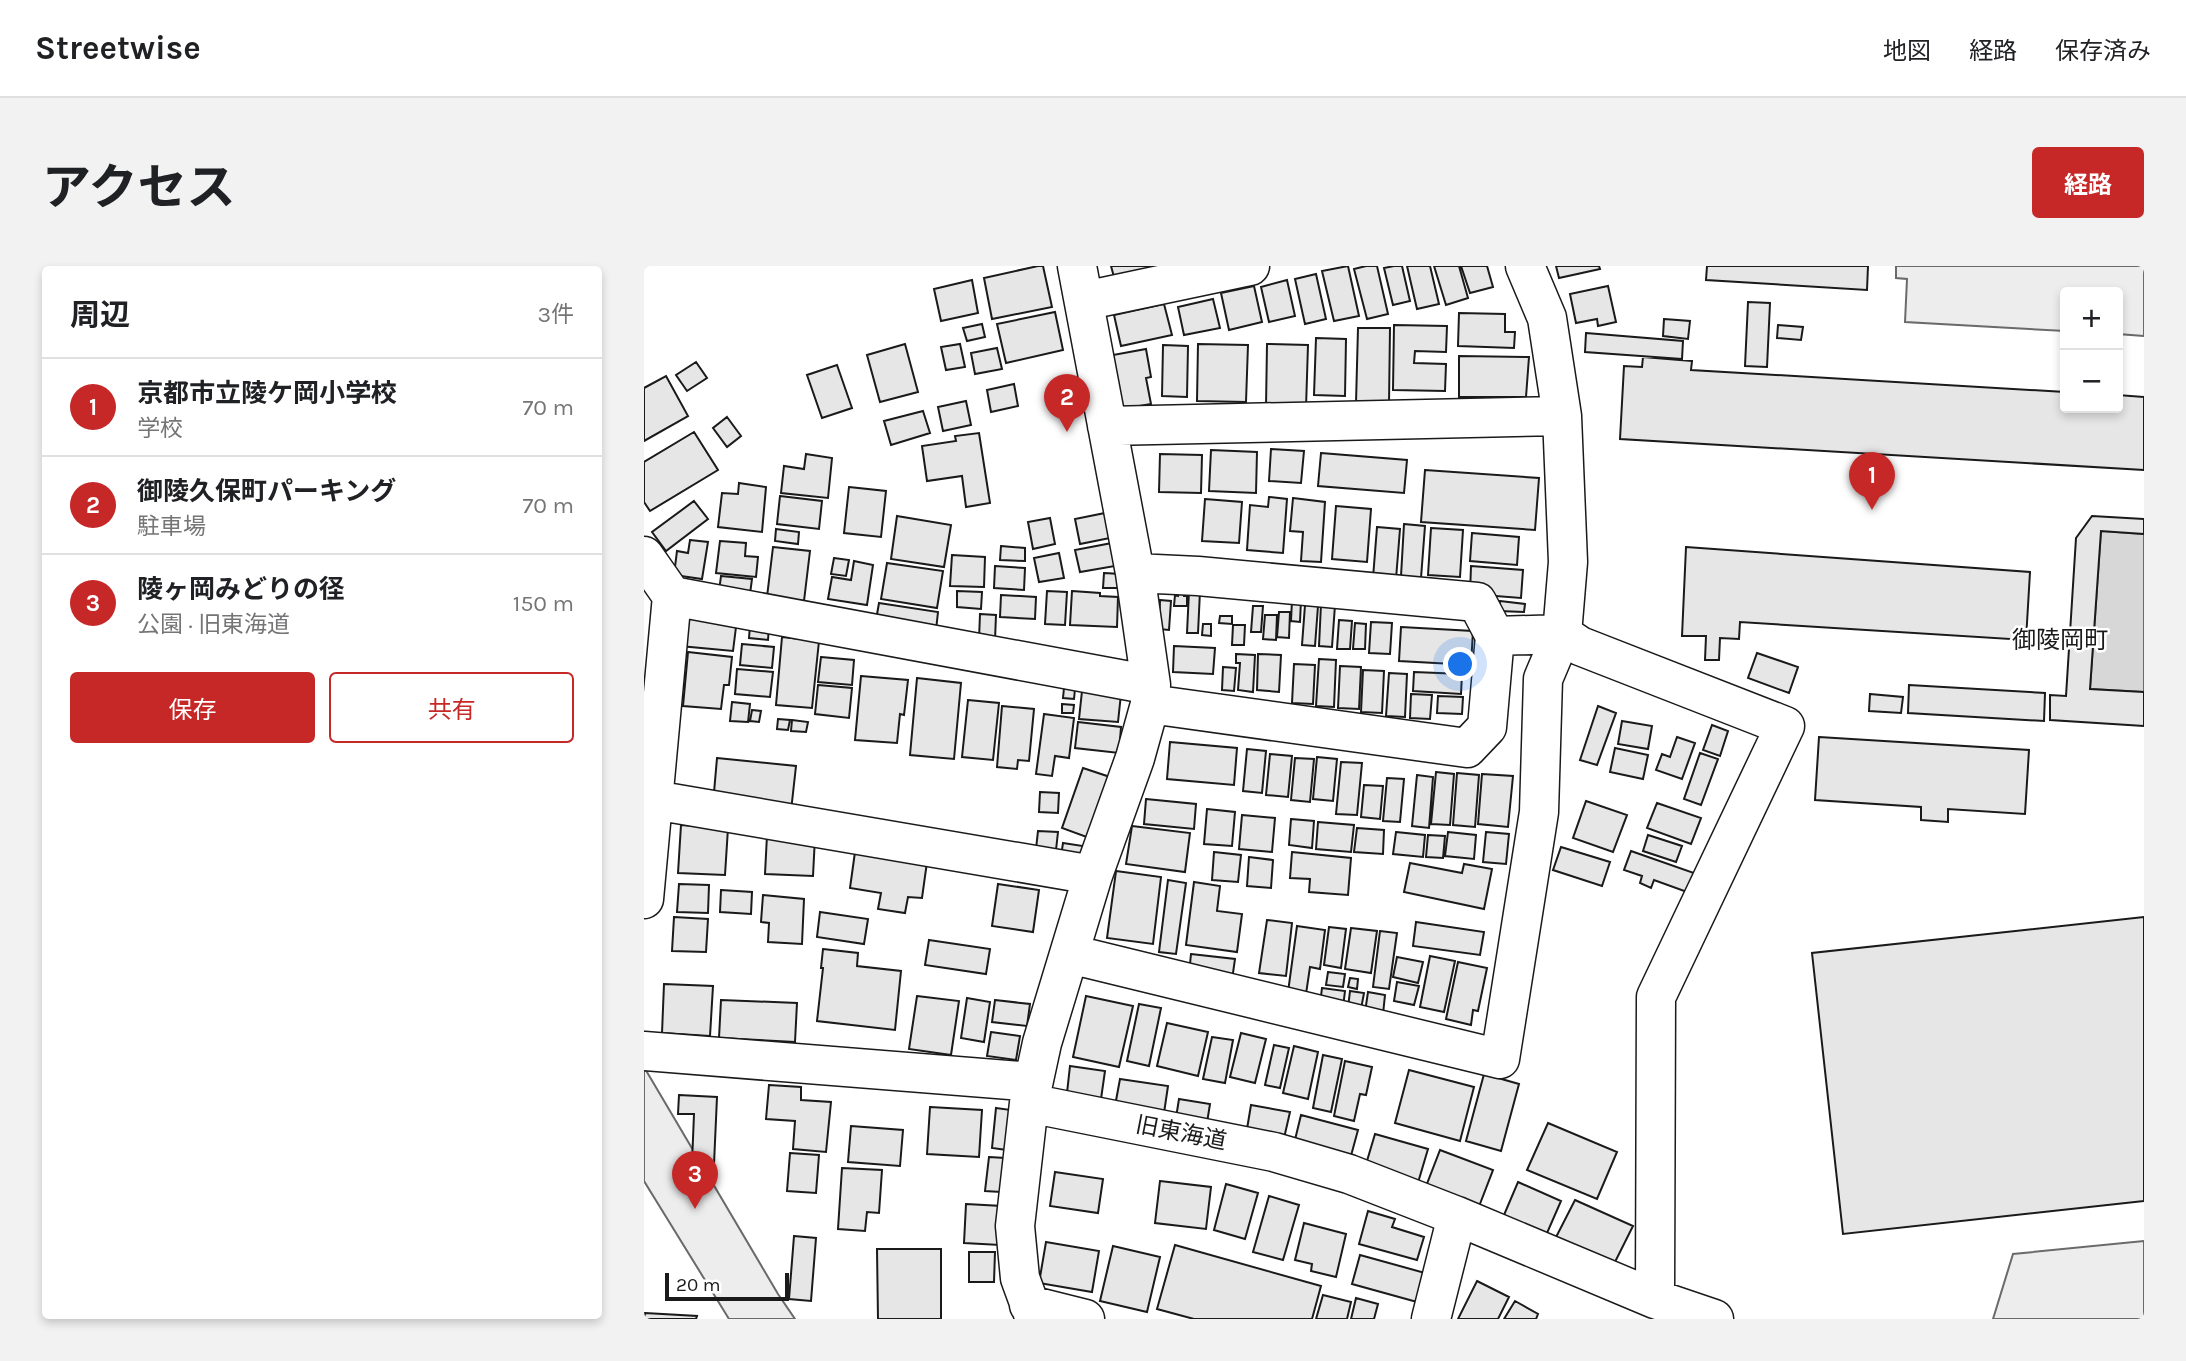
<!DOCTYPE html>
<html lang="ja">
<head>
<meta charset="utf-8">
<style>
  :root { --surface:#fff; --page:#f2f2f2; --text:#202124; --muted:#757577; --line:#e0e0e0; --accent:#c62828 }
  body { margin:0; font-family:Karla,"Noto Sans JP",sans-serif; background:var(--page); color:var(--text) }
  .controls { position:absolute; right:21px; top:21px; display:grid; overflow:hidden; border-radius:7px; box-shadow:0 4px 10px #0003 }
  .controls button { width:63px; height:63px; display:grid; place-items:center; padding:0; border:0; border-bottom:2px solid var(--line); background:var(--surface); color:var(--text); font:35px sans-serif }
  .scale { position:absolute; left:21px; bottom:18px; width:124px; box-sizing:border-box; padding-left:7px; border:4px solid #1a1a1a; border-top:0; font-size:19px; line-height:24px; white-space:nowrap; color:#1a1a1a; -webkit-text-stroke:5px #fff; paint-order:stroke }
  .you { position:absolute; left:817px; top:399px; width:24px; height:24px; margin:-18px; border:5px solid #fff; border-radius:50%; background:#1a73e8; box-shadow:0 0 0 10px #1a73e833 }
  .badge { display:grid; place-items:center; width:46px; height:46px; border-radius:50%; background:var(--accent); color:#fff; font-size:23px; font-weight:700 }
  .pin { position:absolute; translate:-50% -58px; filter:drop-shadow(0 2px 4px #0008) }
  .pin::after { content:''; position:absolute; top:37px; width:24px; height:21px; background:inherit; clip-path:polygon(0 0,100% 0,50% 100%) }
  .list { margin:0; padding:0; list-style:none }
  h2 { display:flex; justify-content:space-between; align-items:center; height:91px; margin:0; padding:0 28px; font-size:30px }
  h2 small { font-size:23px; font-weight:400; color:var(--muted) }
  .list li { display:grid; grid-template-columns:46px 1fr auto; gap:21px; align-items:center; box-sizing:border-box; height:98px; padding:0 28px; border-top:2px solid var(--line) }
  .list b { display:block; font-size:26px; white-space:nowrap }
  .list p { margin:0; font-size:23px; white-space:nowrap; color:var(--muted) }
  .list em { font-size:23px; font-style:normal; color:var(--muted) }
  .actions { display:flex; gap:14px; padding:21px 28px }
  .actions a { flex:1; padding:16px 0; border:2px solid var(--accent); border-radius:7px; text-align:center; font-size:24px; color:var(--accent) }
  .actions .main { background:var(--accent); color:#fff }
  .map { position:relative; flex:none; width:1500px; height:1053px; overflow:hidden; border-radius:7px }
  header { display:flex; align-items:center; gap:42px; box-sizing:border-box; height:98px; padding:0 35px; background:var(--surface); border-bottom:2px solid var(--line) }
  header strong { font-size:33px }
  nav { display:flex; gap:38px; margin-inline-start:auto; font-size:24px }
  .intro { display:flex; align-items:center; justify-content:space-between; box-sizing:border-box; height:168px; padding:0 42px }
  h1 { margin:0; font-size:49px }
  .button { padding:18px 32px; border-radius:7px; background:var(--accent); color:#fff; font-size:24px; font-weight:700 }
  main { display:flex; gap:42px; padding:0 42px }
  aside { flex:1; background:var(--surface); border-radius:7px; box-shadow:0 4px 10px #0003 }
  .map>svg:first-child { display:block }
</style>
</head>
<body>
<header>
<strong>Streetwise</strong>
<nav><a>地図</a><a>経路</a><a>保存済み</a></nav>
</header>
<div class="intro"><h1>アクセス</h1><a class="button">経路</a></div>
<main>
<aside>
<h2>周辺<small>3件</small></h2>
<ul class="list">
<li><span class="badge">1</span><div><b>京都市立陵ケ岡小学校</b><p>学校</p></div><em>70 m</em></li>
<li><span class="badge">2</span><div><b>御陵久保町パーキング</b><p>駐車場</p></div><em>70 m</em></li>
<li><span class="badge">3</span><div><b>陵ヶ岡みどりの径</b><p>公園 · 旧東海道</p></div><em>150 m</em></li>
</ul>
<div class="actions"><a class="main">保存</a><a>共有</a></div>
</aside>
<div class="map">
<svg width="1500" height="1053" viewBox="0 0 1500 1053">
  <rect width="100%" height="100%" fill="#fff"/>
  <path fill="#ededed" stroke="#6a6a6a" stroke-width="2" d="M1252 0H1500V70L1474 68V26H1421V65L1261 56 1263 13 1252 12Z
    M0 801 134 1028 151 1053H85L0 915Z
    M1500 975V1053H1349L1369 988Z"/>
  <path fill="#d7d7d7" stroke="#6a6a6a" stroke-width="2" d="M1457 265 1500 268V426L1446 423Z"/>
  <path fill="#e6e6e6" stroke="#1a1a1a" stroke-width="2" d="M394 0H399L408 41 348 53 340 12Z
    M467 0H511V1L470 11Z
    M704 0 715 50 690 55 678 5Z
    M722 0H733L744 48 723 53 710 3Z
    M750 0H758L766 35 749 39 740 2Z
    M763 0H786L795 38 773 43Z
    M790 0H815L824 32 802 39Z
    M817 0H843L849 21 826 27Z
    M912 0H955L956 3 915 12Z
    M1063 0H1224L1223 24 1062 14Z
    M672 8 682 53 661 58 651 13Z
    M328 14 334 47 297 55 290 23Z
    M643 14 651 50 625 56 617 21Z
    M610 20 618 56 585 64 577 27Z
    M964 20 972 56 954 60 953 53 932 57 926 28Z
    M569 33 576 62 540 69 534 41Z
    M1104 36 1126 37 1123 101 1101 100Z
    M520 38 528 69 477 80 470 49Z
    M411 46 419 84 362 97 353 58Z
    M815 47 861 48V66H871L870 82 814 80Z
    M1020 53 1046 55 1044 73 1019 70Z
    M338 58 341 71 323 75 319 62Z
    M750 59 803 60 802 86 771 85 770 97 802 98 801 125 749 124Z
    M1134 59 1159 61 1157 74 1133 72Z
    M714 62H746L745 138 712 137Z
    M942 67 1039 75 1038 93 941 86Z
    M672 72 702 73 701 130 670 129Z
    M261 78 274 126 236 136 223 89Z
    M316 78 321 101 302 104 297 81Z
    M554 78 604 79 602 136 553 135Z
    M623 78 664 79 662 142 622 141Z
    M519 79 544 80 543 131 518 130Z
    M353 82 358 103 331 108 327 87Z
    M502 83 507 111 502 112 507 138 478 143 469 89Z
    M815 90 885 91 882 131H815Z
    M999 91 1048 95 1047 104 1421 126V142H1474V129L1500 131V204L976 173 980 100 998 101Z
    M52 96 63 112 43 125 32 109Z
    M193 99 208 142 178 152 163 109Z
    M22 110 44 150 0 175V122Z
    M370 118 374 140 347 146 343 124Z
    M322 135 327 159 299 165 294 141Z
    M279 145 286 167 247 179 240 155Z
    M83 151 97 170 83 181 69 162Z
    M50 166 74 204 6 245 0 236V196Z
    M335 167 346 237 322 241 318 210 283 215 278 180 312 175 311 170Z
    M627 183 660 185 657 217 625 215Z
    M567 184 613 186 612 227 565 225Z
    M677 187 763 194 760 227 674 220Z
    M162 188 188 192 184 232 137 227 140 200 160 203Z
    M516 188 558 189 557 227 515 226Z
    M781 204 895 212 891 264 777 256Z
    M95 217 122 221 118 266 74 261 78 227 94 228Z
    M205 221 242 225 237 271 200 267Z
    M136 230 178 235 175 263 133 258Z
    M625 231 643 233 639 287 603 284 606 239 624 241Z
    M649 232 681 236 677 296 657 295 659 266 646 265Z
    M561 233 598 236 595 277 558 275Z
    M50 235 64 253 22 285 8 266Z
    M692 240 727 243 723 296 688 293Z
    M461 247 466 272 436 278 431 253Z
    M253 250 307 259 300 301 247 293Z
    M1448 250 1500 253V268L1457 265 1446 423 1500 426V460L1406 454V429L1422 430 1432 272Z
    M406 252 411 278 389 283 384 256Z
    M760 258 781 260 777 312 757 310Z
    M733 261 756 263 752 313 729 312Z
    M787 262 819 264 816 311 784 309Z
    M132 263 155 266 154 278 131 275Z
    M828 267 875 271 873 299 826 295Z
    M46 274 64 276 58 313 30 309 33 285 44 287Z
    M76 275 102 277 101 290 114 291 112 311 72 307Z
    M468 277 471 300 436 306 431 284Z
    M357 280 381 282V295L356 294Z
    M129 281 166 285 160 335 123 331Z
    M1042 281 1386 306 1382 374 1096 356 1095 373 1076 372 1075 394H1061L1062 370H1038Z
    M415 287 420 312 395 316 390 292Z
    M308 289 341 291 340 321 306 320Z
    M190 292 205 294 202 310 187 308Z
    M210 295 229 299 223 339 184 333 188 311 207 314Z
    M243 297 299 305 293 342 237 333Z
    M351 300 381 302 380 324 350 322Z
    M827 300 879 304 877 332 826 328Z
    M460 307 477 308 476 322H459Z
    M77 310 108 313 106 328 75 325Z
    M535 324H540V330H543V340H530L531 329 534 330Z
    M313 325 338 326 337 343 313 341Z
    M403 325 423 326 421 359 401 358Z
    M428 325 456 327V330L474 331 473 361 426 359Z
    M545 325H556L554 367H543Z
    M357 329 392 331 391 353 356 351Z
    M516 334 527 335 525 364 515 363Z
    M648 334H657L656 356 647 355Z
    M856 335 881 338 880 346 855 345Z
    M235 337 294 346 292 364 232 354Z
    M677 338 691 339 688 381 675 380Z
    M661 339 674 340 671 380 658 379Z
    M609 340H619L617 366H607Z
    M635 346H646L645 372 633 371Z
    M39 348 93 353 89 385 36 380Z
    M336 348 352 349 351 374 335 373Z
    M621 349H633L632 374 619 373Z
    M576 350H588V358L575 357Z
    M695 354 708 355 706 383H693Z
    M727 356 748 357 746 388 725 387Z
    M711 357 722 358 721 383H709Z
    M559 358H567V370L558 369Z
    M106 359 125 361 124 374 105 372Z
    M589 359H601L600 379H588Z
    M757 361 829 365 827 399 755 395Z
    M138 371 175 375 168 442 132 439Z
    M98 378 130 381 128 402 96 399Z
    M530 380 571 382 569 408 529 406Z
    M44 386 88 391 85 419H80L77 443 39 440Z
    M1113 387 1154 401 1145 427 1104 412Z
    M592 388 611 389 609 426 594 424 596 397H592Z
    M614 388 637 389 635 426 613 424Z
    M177 391 210 394 208 419 174 416Z
    M675 393 692 394 690 441 672 440Z
    M650 398 671 399 669 438 648 437Z
    M696 400 717 401 715 443 694 442Z
    M579 401 592 402 590 425 578 424Z
    M93 403 129 406 126 431 91 428Z
    M719 404 740 405 738 447 717 446Z
    M770 406 818 408 817 428 769 425Z
    M745 407 763 408 761 451 742 450Z
    M217 410 264 414 260 449 256 448 253 477 211 474Z
    M273 412 317 417 310 493 266 489Z
    M174 419 208 422 205 452 171 448Z
    M1265 419 1401 427 1400 455 1264 447Z
    M420 422 431 423 430 433 419 432Z
    M438 425 477 428 474 456 435 453Z
    M767 428 788 429 786 453 766 452Z
    M1226 428 1259 431 1257 447 1225 445Z
    M794 430 819 431 818 448 793 447Z
    M324 434 355 437 349 494 318 491Z
    M88 436 106 438 104 456 86 455Z
    M418 438 430 439 429 447H418Z
    M358 440 390 443 385 495 374 494 373 503 353 501Z
    M954 440 972 447 953 499 936 494Z
    M108 444 117 445 115 456 106 455Z
    M400 448 430 452 425 492 411 490 408 510 392 508Z
    M134 453 146 454 144 464 133 463Z
    M148 454 164 456 162 466 147 465Z
    M978 455 1008 460 1004 483 974 478Z
    M434 456 477 461 475 487 431 482Z
    M1068 459 1084 465 1076 490 1059 484Z
    M1033 471 1051 477 1038 513 1012 504 1018 488 1026 491Z
    M1175 471 1385 484 1381 548 1304 543V556L1277 554V541L1171 534Z
    M526 476 593 482 590 519 523 513Z
    M971 482 1004 489 999 513 966 506Z
    M603 483 622 485 618 527 599 525Z
    M1056 487 1074 493 1057 539 1040 533Z
    M626 488 648 490 644 531 622 529Z
    M673 491 693 493 689 535 669 533Z
    M73 492 152 500 147 545 69 538Z
    M651 492 670 493 666 536 647 534Z
    M697 496 718 497 713 549 692 548Z
    M439 502 469 512 448 573 418 562Z
    M792 506 810 508 806 559 787 558Z
    M813 507 835 509 831 561 809 559Z
    M838 508 869 510 864 561 834 558Z
    M773 509 789 511 785 562 768 560Z
    M743 512 760 513 756 556 739 555Z
    M720 519 739 520 736 553 717 551Z
    M396 526 415 527 414 547 395 546Z
    M502 533 552 538 550 563 500 558Z
    M942 535 983 549 969 586 929 572Z
    M1013 537 1057 552 1047 578 1003 562Z
    M563 543 591 546 588 580 560 578Z
    M598 549 631 552 628 586 595 583Z
    M647 553 670 555 668 582 645 579Z
    M674 556 710 559 707 586 672 583Z
    M37 559 84 562 81 609 34 607Z
    M488 560 546 567 541 606 482 598Z
    M713 562 740 564 739 588 710 586Z
    M394 565 414 566 412 584 392 583Z
    M752 566 781 569 779 591 749 588Z
    M804 566 832 569 830 593 801 590Z
    M842 566 865 568 862 598 839 596Z
    M123 569 171 571 169 610 121 608Z
    M784 569 801 570 799 592 782 591Z
    M1004 569 1038 580 1032 596 999 585Z
    M419 577 439 580 437 600 416 597Z
    M917 581 966 596 958 620 909 604Z
    M987 585 1050 607 1043 626 1010 614 1007 622 996 617 998 610 980 604Z
    M211 586 283 596 278 632 264 631 261 647 234 643 237 627 206 622Z
    M570 586 597 589 594 616 568 614Z
    M648 586 707 592 704 629 665 626 666 613 646 612Z
    M605 591 629 594 627 622 603 620Z
    M766 597 818 607 820 598 848 603 840 643 760 626Z
    M472 605 517 611 509 678 463 672Z
    M524 614 542 617 532 688 515 686Z
    M550 616 576 620 573 645 598 648 593 686 542 679Z
    M35 618 65 619 64 647 33 646Z
    M354 618 395 624 389 666 348 660Z
    M77 624 108 626 107 648 76 646Z
    M119 629 160 633 158 678 124 676 125 657 117 656Z
    M176 646 224 653 220 678 173 671Z
    M30 651 64 653 62 686 28 685Z
    M1500 651V935L1199 968 1168 687Z
    M623 654 648 657 642 710 615 707Z
    M772 656 840 666 836 689 769 680Z
    M653 660 681 664 676 703 666 701 662 728 644 726Z
    M685 661 702 663 697 702 680 699Z
    M707 662 733 665 727 707 701 703Z
    M736 665 753 667 745 723 729 721Z
    M285 674 346 683 342 708 281 699Z
    M179 683 214 687 213 700 257 705 251 764 173 755 179 702H177Z
    M547 688 591 693 588 714 545 708Z
    M786 690 811 695 800 746 776 741Z
    M753 691 779 696 774 717 749 711Z
    M814 696 843 702 834 745 829 744 827 759 802 753Z
    M684 706 701 708 699 721 682 719Z
    M706 712 714 713 713 723 704 721Z
    M753 716 775 720 770 739 750 735Z
    M20 718 69 720 66 770 18 767Z
    M678 722 701 725 699 741 676 738Z
    M706 725 720 727 717 743 704 742Z
    M724 726 741 729 739 748 721 746Z
    M273 730 315 735 307 789 265 783Z
    M442 730 489 740 475 801 429 791Z
    M323 732 346 736 340 776 317 772Z
    M77 734 153 737 151 776 75 772Z
    M351 734 386 738 383 760 348 756Z
    M495 738 517 742 505 800 483 795Z
    M523 757 564 766 554 810 513 800Z
    M347 766 376 770 372 794 343 790Z
    M597 767 622 773 611 817 586 811Z
    M568 771 589 774 581 817 559 813Z
    M630 779 645 782 636 822 621 819Z
    M650 780 674 786 664 833 639 827Z
    M679 789 698 793 687 846 669 842Z
    M701 795 728 801 722 829 716 828 710 855 690 850Z
    M426 800 461 805 456 840 422 836Z
    M765 804 830 821 816 875 751 857Z
    M840 808 875 818 857 885 822 875Z
    M476 813 524 820 520 847 471 840Z
    M125 819 157 821V834L187 836 182 886 149 883 151 855 122 853Z
    M35 829 73 831 70 898 48 897 50 848H34Z
    M535 833 566 838 562 863 531 858Z
    M607 839 646 846 638 881 603 863Z
    M286 841 338 844 335 891 283 888Z
    M352 842 367 844 363 884 348 882Z
    M657 849 714 864 705 897 649 882Z
    M904 857 973 886 953 933 883 904Z
    M207 860 259 864 256 900 204 896Z
    M731 868 784 883 773 920 720 905Z
    M796 884 849 904 834 943 781 923Z
    M146 887 175 889 172 927 143 925Z
    M345 891 361 892 357 926 341 925Z
    M198 902 238 904 235 947 223 946 221 965 194 963Z
    M411 906 459 913 454 947 406 940Z
    M516 915 567 921 562 963 511 957Z
    M874 916 917 935 900 974 857 956Z
    M582 918 614 927 601 973 570 964Z
    M625 930 655 939 639 994 609 986Z
    M931 934 989 960 967 1004 909 977Z
    M322 938 358 940 356 979 320 977Z
    M724 945 751 953 748 961 780 971 773 994 715 978Z
    M660 957 702 968 692 1011 667 1005 668 998 651 994Z
    M150 970 172 972 167 1035 145 1033Z
    M402 976 455 985 448 1026 395 1017Z
    M531 979 677 1020 668 1053H550L513 1043Z
    M469 980 516 991 503 1046 456 1035Z
    M233 983H297V1053H234Z
    M325 986H351L350 1016H325Z
    M716 989 781 1007 773 1036 708 1018Z
    M833 1015 865 1031 854 1053H814Z
    M679 1029 707 1036 703 1053H672Z
    M712 1032 734 1038 730 1053H707Z
    M871 1035 894 1048 892 1053H860Z
    M1 1047 53 1050 52 1053H0Z"/>
  <g fill="none" stroke-linecap="round" stroke-linejoin="round">
    <defs>
      <path id="minor" d="M440 35 606 0
        M463 160 918 150
        M0 290 28 330 0 633
        M491 307 554 310 833 336 851 370 843 461 823 482 506 438
        M28 330 507 419
        M851 370 918 368 936 380 1141 460 1012 731 1011 1033
        M10 534 449 609
        M426 688 856 793 895 546 899 413 918 368 924 296 918 150 903 52 881 0
        M0 785 389 816
        M385 837 630 886 705 908 813 950 1011 1033 1070 1053
        M385 1039 441 1053
        M391 1053 376 1012 371 960 385 837 398 777 449 609 491 492 506 438 507 419 491 307 433 0
        M787 1053 813 950"/>
    </defs>
    <use href="#minor" stroke="#1a1a1a" stroke-width="41"/>
    <use href="#minor" stroke="#fff" stroke-width="38"/>
  </g>
  <g text-anchor="middle" dominant-baseline="central" stroke-width="5" stroke-linejoin="round" paint-order="stroke">
    <g font-size="23" fill="#1a1a1a" stroke="#fff">
      <text transform="translate(537 867) rotate(11)">旧東海道</text>
    </g>
    <g font-size="24" fill="#1a1a1a" stroke="#fff">
      <text x="1416" y="374">御陵岡町</text>
    </g>
  </g>
</svg>
<div class="controls">
<button>+</button>
<button>−</button>
</div>
<div class="scale">20 m</div>
<div class="you"></div>
<div class="pin badge" style="left:1228px;top:244px">1</div>
<div class="pin badge" style="left:423px;top:166px">2</div>
<div class="pin badge" style="left:51px;top:943px">3</div>
</div>
</main>
</body>
</html>
